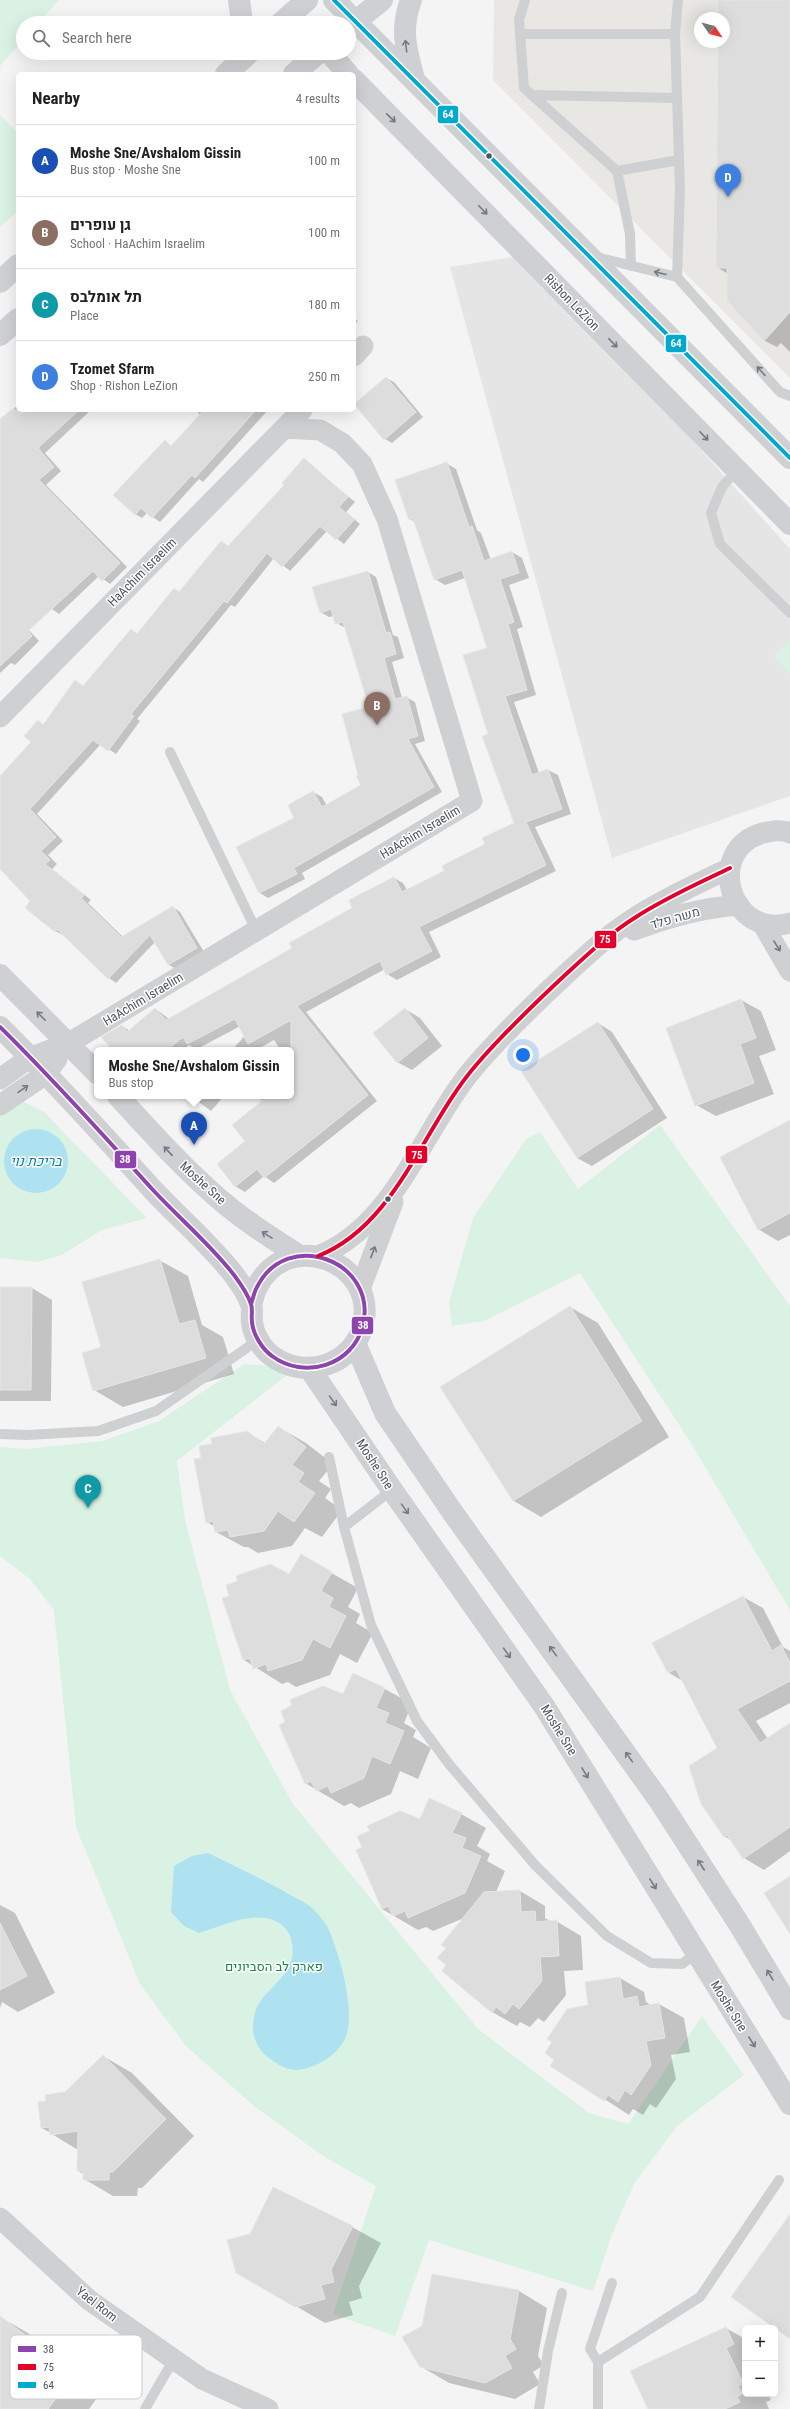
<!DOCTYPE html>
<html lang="en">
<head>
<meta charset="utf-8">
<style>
  :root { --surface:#fff; --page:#f6f6f6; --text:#202124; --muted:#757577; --line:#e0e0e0; --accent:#868d94 }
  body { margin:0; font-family:"Roboto Condensed",Heebo,sans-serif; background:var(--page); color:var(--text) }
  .controls { position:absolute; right:12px; bottom:12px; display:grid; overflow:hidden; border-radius:6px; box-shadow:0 4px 16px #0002 }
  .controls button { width:36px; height:36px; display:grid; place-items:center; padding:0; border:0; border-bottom:1px solid var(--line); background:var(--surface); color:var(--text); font:20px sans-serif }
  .compass { position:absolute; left:694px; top:12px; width:36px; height:36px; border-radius:50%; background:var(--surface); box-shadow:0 4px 16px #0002; rotate:125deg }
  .you { position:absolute; left:523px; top:1055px; width:14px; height:14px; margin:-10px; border:3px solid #fff; border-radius:50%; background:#1a73e8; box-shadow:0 0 0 6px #1a73e833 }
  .badge { display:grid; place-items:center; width:26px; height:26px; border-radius:50%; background:var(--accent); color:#fff; font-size:13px; font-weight:700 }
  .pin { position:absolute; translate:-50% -33px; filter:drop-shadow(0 1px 2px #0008) }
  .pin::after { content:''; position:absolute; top:21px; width:14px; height:12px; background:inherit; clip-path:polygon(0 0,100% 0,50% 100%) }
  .popup { position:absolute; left:94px; top:1047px; width:200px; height:52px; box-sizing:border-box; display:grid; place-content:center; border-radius:6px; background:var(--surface); filter:drop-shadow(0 1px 3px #0005); font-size:13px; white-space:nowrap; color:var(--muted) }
  .popup b { font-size:15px; color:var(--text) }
  .popup::after { content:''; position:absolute; left:50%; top:100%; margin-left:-8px; border:8px solid transparent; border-top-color:var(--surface) }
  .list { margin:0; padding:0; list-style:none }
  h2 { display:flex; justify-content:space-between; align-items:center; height:52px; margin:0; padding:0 16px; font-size:17px }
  h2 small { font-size:13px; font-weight:400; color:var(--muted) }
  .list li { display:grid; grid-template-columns:26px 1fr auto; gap:12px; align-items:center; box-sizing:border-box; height:72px; padding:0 16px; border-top:1px solid var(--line) }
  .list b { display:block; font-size:15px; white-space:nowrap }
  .list p { margin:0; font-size:13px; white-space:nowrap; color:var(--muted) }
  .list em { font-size:13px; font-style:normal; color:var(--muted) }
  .icon { flex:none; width:22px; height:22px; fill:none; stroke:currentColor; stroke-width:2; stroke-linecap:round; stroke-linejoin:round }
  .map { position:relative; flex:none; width:790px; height:2409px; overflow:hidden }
  .search { position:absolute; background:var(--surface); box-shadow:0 4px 16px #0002; left:16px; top:16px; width:340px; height:44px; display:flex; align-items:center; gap:10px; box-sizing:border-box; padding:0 14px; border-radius:22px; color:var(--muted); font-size:15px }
  .panel { position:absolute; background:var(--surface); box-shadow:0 4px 16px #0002; left:16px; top:72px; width:340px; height:340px; border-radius:6px }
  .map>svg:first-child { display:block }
</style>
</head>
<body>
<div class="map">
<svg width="790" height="2409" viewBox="0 0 790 2409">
  <rect width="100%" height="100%" fill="#f4f4f4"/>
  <path fill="#e8e7e3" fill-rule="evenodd" d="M494 0H790V378L493 80ZM700 18H724V42H700Z"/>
  <path fill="#e6e5e6" d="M526 255 790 549V796L612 858 450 267Z"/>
  <path fill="#d9f2e3" d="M0 0H59L38 23H23V40L0 66Z
    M0 115 18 133V211L0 227Z
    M790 640V674L774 656Z
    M22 1101 43 1111 147 1218 102 1230 62 1255 36 1262 0 1258V1113Z
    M660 1125 790 1306V1610L689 1440 580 1273 484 1321 452 1326 449 1302 473 1218 526 1139 540 1132 578 1189Z
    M244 1364 296 1368 177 1461 185 1520 230 1690 293 1804 478 2029 589 2113 628 2124 702 2016 744 2075 677 2126 634 2184 611 2237 593 2291 429 2240 395 2336 333 2314 376 2186 323 2156 254 2106 186 2046 140 1984 76 1827 54 1610 30 1579 0 1556V1447L27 1449 103 1441 159 1421Z"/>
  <path fill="#aee2f0" d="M4 1161a32 32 0 1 1 64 0a32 32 0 1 1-64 0Z
    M208 1853C236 1867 265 1880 292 1896 298 1899 307 1903 312 1908 318 1914 326 1923 329 1930 340 1957 354 2004 347 2033 342 2053 316 2069 296 2070 284 2070 273 2061 264 2054 257 2047 253 2037 253 2027 253 1993 282 1988 291 1961 294 1953 293 1939 288 1932 269 1903 225 1925 199 1933L184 1926 171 1912 174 1866 192 1856Z"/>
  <path fill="#0003" d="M719 0H790V352L781 343 777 347 765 341 728 300V274L717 267 719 42H724V18H719Z
    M354 318 358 321 354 325Z
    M386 378 394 382 423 417 392 443 385 439Z
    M18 405V410H91L45 453 61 471 46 485 127 567 110 584 99 576 59 614 52 609 0 549V421Z
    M197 410H268L203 482 199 479 160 522 147 513 142 518 135 514 165 442 172 446 200 416Z
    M304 460 355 502 346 512 360 524 344 544 327 531 290 571 274 558 235 607 231 605 137 719 140 721 116 754 101 744 37 814 63 841 48 855 57 864 52 869 91 900 88 903 123 937 173 907 180 912 204 952 176 969 169 965 155 942 116 983 109 978 63 935 55 931 32 901 0 868V775L2 776 32 742 38 722 44 725 84 687 131 630 138 634 180 593 221 542 229 547 286 484Z
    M446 463 456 469 477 530 481 533 491 560 512 552 522 558 529 578 509 585 523 627 517 629 536 695 514 702 539 773 548 770 558 775 571 814 535 827 556 871 429 932 441 957 397 980 387 974 385 969 306 1012 377 1101 274 1183 264 1176 245 1192 235 1186 263 1102 258 1096H291V1050H281L274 1040 256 1050H232L265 1013 197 1049 189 1045 183 1050H113L122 1026 130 1031 156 1009 169 1019 293 948 354 908 394 878 403 883 407 890 445 871 516 823 489 735 488 648 465 578 445 585 435 579 416 523 410 519Z
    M368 572 376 577 393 635 398 637 404 658 392 662 402 698 406 697 415 702 425 741 415 744 442 792 302 873 305 879 268 898 260 893 238 847 296 818 313 792 322 797 327 806 362 785 359 775 370 707 346 628 336 623 334 616 329 617 320 612Z
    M0 599 39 641 15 665 11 663 0 673Z
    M741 1000 761 1011 776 1050 759 1056 774 1094 716 1116 696 1105Z
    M405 1009 420 1018 442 1046 412 1070 397 1062Z
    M598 1023 612 1032 667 1118 592 1166 577 1158Z
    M191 1096H224L211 1111Z
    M790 1121V1235L778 1241 758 1229Z
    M159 1260 188 1276 202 1325 223 1337 234 1374 123 1407 94 1390 102 1348Z
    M0 1288H32L52 1300 51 1401H0Z
    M570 1307 598 1323 669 1437 541 1517 514 1501 442 1388Z
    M278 1427 306 1443 333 1464 319 1481 331 1489 325 1498 342 1510 322 1537 305 1528 292 1546 258 1553 248 1547H244L216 1532 215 1527 207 1522 203 1458 213 1444 247 1432 265 1443Z
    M301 1556 358 1588 348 1607 360 1614 356 1623 373 1633 357 1663 340 1654 330 1675 296 1687 288 1682 282 1684 244 1660Z
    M743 1597 763 1608 783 1647 790 1651V1703L756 1721 768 1739 790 1729V1851L764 1870 744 1858 732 1841 724 1836 718 1748 683 1681 669 1673 654 1644Z
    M385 1689 412 1704 404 1723 416 1730 413 1737 431 1748 418 1779 400 1771 391 1794 359 1808 351 1803 344 1806 305 1783 343 1695Z
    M461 1814 486 1828 477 1846 490 1854 487 1861 505 1871 496 1892 520 1891 545 1906V1918L552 1922 556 1921 581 1936 583 1970 564 1971 566 1995 544 2022 538 2018 530 2027 520 2022 517 2026 492 2012 447 1965V1948L464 1918 433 1931 426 1927 418 1930 382 1909 421 1820Z
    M0 1905 15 1913 55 1993 18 2012 2 2002 0 2008Z
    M620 1978 644 1992 646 2002 651 2005 659 2004 684 2018 690 2052 671 2055 676 2079 656 2108 650 2104 643 2115 633 2109 629 2115 552 2065 589 2006Z
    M103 2056 132 2073 194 2136 142 2188H138L137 2196H113L84 2179V2174L78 2171V2150L42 2128 47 2102 65 2093Z
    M352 2227 381 2243 359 2286 362 2298 349 2302 353 2315 325 2323 237 2272 250 2235Z
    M519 2291 547 2308 538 2356 544 2365 533 2372 540 2384 515 2399 449 2383 420 2366Z
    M0 2317 28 2333 103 2390 89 2409H0Z
    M726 2328 745 2339V2394H768L771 2400 766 2402 769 2409H649Z"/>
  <path fill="#ddddde" stroke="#e5e6e7" d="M718 0H790V312L764 341 727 301V268H716L718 42H724V18H718Z
    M386 377 416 412 384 440 354 404Z
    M11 410H79L38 448 54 467 39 480 120 563 102 581 93 571 28 631 32 636 0 666V419Z
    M204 410H256L195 478 192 475 152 518 141 508 135 515 113 495 165 440 171 446Z
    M304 458 348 497 339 507 354 520 336 540 320 526 282 567 267 553 227 603 224 601 131 714 134 716 108 751 93 740 30 809 56 837 41 851 50 860 45 864 84 895 81 898 121 937 173 906 197 948 168 965 150 935 108 979 57 929 55 932 25 908 30 901 0 869V776L31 742 24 736 38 720 43 725 75 680 83 686 131 629 137 634 174 588 179 592 221 541 228 546 284 485 282 483Z
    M447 462 469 527 472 526 484 561 512 551 519 573 500 579 514 622 508 624 527 690 505 696 532 775 548 769 562 809 526 822 546 865 419 927 432 951 386 975 380 961 297 1006 368 1095 264 1178 257 1169 235 1187 217 1164 245 1141 232 1125 268 1096H291V1020L248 1044 235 1019 187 1044 183 1037 167 1050H106L110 1047 101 1037 122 1025 127 1032 155 1008 166 1020 292 948 289 943 352 908 349 900 394 877 402 892 444 871 442 866 485 844 482 838 514 823 482 736 488 734 463 655 487 648 462 570 434 580 413 518 409 520 395 480Z
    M368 571 386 633 390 632 396 654 384 658 395 699 407 696 418 736 408 739 434 787 294 868 297 874 259 893 236 847 294 818 288 805 313 791 322 807 361 785 356 776 358 775 342 714 369 707 343 622 335 624 331 609 320 613 312 587Z
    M741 999 756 1038 740 1044 754 1083 695 1106 666 1028Z
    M405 1008 428 1038 397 1063 373 1033Z
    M598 1022 653 1109 577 1158 521 1071Z
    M790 1120V1213L758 1230 720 1157Z
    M160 1259 179 1324 195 1320 206 1358 93 1391 82 1353 101 1347 82 1282Z
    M0 1287H32L31 1390H0Z
    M570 1306 642 1421 513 1501 440 1387Z
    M278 1426 306 1447 292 1465 304 1473 298 1482 315 1493 294 1522 278 1511 264 1531 230 1537 228 1530 215 1532 213 1521 206 1523 194 1459 201 1458 199 1446 212 1444 211 1438 247 1431 264 1444Z
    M301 1554 332 1572 321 1591 333 1598 329 1607 346 1616 330 1648 313 1639 302 1660 268 1671 266 1664 253 1669 250 1658 243 1660 222 1598 229 1596 226 1585 238 1581 236 1576 270 1564 289 1574Z
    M743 1596 772 1651 781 1645 790 1663V1681L737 1709 760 1743 790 1723V1827L743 1859 727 1835 724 1837 701 1804 689 1766 717 1748 676 1669 668 1673 652 1643Z
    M353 1673 385 1688 376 1708 389 1713 385 1723 404 1731 390 1764 372 1756 364 1778 331 1793 328 1786 316 1791 311 1781 305 1784 279 1725 285 1722 281 1711 292 1705 290 1700 323 1686 343 1694Z
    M429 1798 462 1813 452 1833 466 1838 462 1848 481 1856 465 1893 408 1918 405 1911 393 1916 388 1906 382 1909 356 1850 362 1847 357 1836 370 1831 367 1826 400 1811 420 1819Z
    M790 1876V1934L764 1893Z
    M520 1890 521 1912 535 1911 536 1922 557 1920 559 1956 540 1957 542 1981 519 2009 513 2004 505 2014 496 2007 492 2013 442 1971 446 1965 437 1958 446 1948 441 1945 484 1892Z
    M0 1923 27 1976 0 1990Z
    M620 1977 623 1999 637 1996 639 2007 659 2003 665 2038 646 2041 651 2065 631 2095 625 2090 618 2102 608 2095 604 2101 550 2066 554 2060 545 2053 552 2042 547 2039 567 2009 588 2005 585 1982Z
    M103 2055 166 2119 113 2172H109V2180H83V2171H77L78 2131 50 2135 49 2127 41 2128 38 2102 46 2101 45 2095 65 2092Z
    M273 2187 353 2226 331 2270 334 2282 321 2285 325 2299 295 2307 236 2273 227 2240 250 2234Z
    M790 2214V2339L731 2297Z
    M432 2274 519 2290 510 2339 516 2349 505 2356 512 2368 485 2383 420 2367 402 2337 422 2326Z
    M0 2316 75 2373 48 2409H0Z
    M726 2327 734 2344 726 2348 743 2383 738 2386 742 2394 737 2397 740 2402 725 2409H648L630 2371Z"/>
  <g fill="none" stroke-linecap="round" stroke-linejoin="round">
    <path stroke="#ced0d2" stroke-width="10" d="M525 0 519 20 524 88 617 171 630 234 631 266
      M520 34H675
      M532 95 677 98
      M617 171 679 160
      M596 257 677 277 780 392 790 396
      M677 277 680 190 675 34 678 0
      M737 470 722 487 711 513 720 544 790 613
      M170 752 256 930
      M0 1434 27 1435 98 1431 156 1411 258 1340
      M329 1457 344 1527 371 1625 417 1721 449 1764 535 1865 607 1936 651 1963 682 1964 696 1953
      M344 1527 392 1490
      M598 2362 590 2349 612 2283
      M145 2409 174 2359
      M539 2409 548 2351 562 2293
      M598 2409V2362L700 2297 779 2180"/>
    <path stroke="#ced0d2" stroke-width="21" d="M354 356 363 346
      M0 717 302 410
      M790 833C781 829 772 831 763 833 704 849 729 940 790 923
      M762 923 790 971
      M634 930C670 917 700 908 739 905
      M0 1079 31 1057 69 1043 472 801 387 519 362 464 342 443 320 430 284 428
      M0 1105 46 1074 57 1059
      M318 1256C397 1225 424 1124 477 1064 504 1033 534 1004 564 976 587 955 610 933 636 917 665 898 699 883 730 868
      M360 1289 393 1202
      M0 2218 89 2300 202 2379 268 2409"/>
    <path stroke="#ced0d4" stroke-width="22" d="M239 0 242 23
      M334 0 790 458
      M411 0C400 30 406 49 414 79
      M281 23 307 0
      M349 27 382 0
      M330 53 348 74
      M226 74 249 53
      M294 74 318 53
      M354 80 790 524
      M0 282 18 265
      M0 335 18 319
      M0 975 97 1073
      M0 1027C53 1079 103 1135 153 1190 180 1219 210 1244 234 1275 240 1283 248 1295 251 1304 253 1309 251 1316 252 1322 253 1334 262 1349 272 1356 304 1380 353 1366 363 1325 378 1261 287 1227 257 1287 254 1292 253 1299 251 1304
      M118 1096C150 1131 182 1167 218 1198 243 1220 272 1238 300 1256
      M355 1343 385 1413 453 1513 659 1800 739 1924 790 2009
      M310 1369 392 1490 544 1706 790 2104"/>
    <defs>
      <path id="bus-1" d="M0 1027C53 1079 103 1135 153 1190 180 1219 210 1244 234 1275 240 1283 248 1295 251 1304 253 1309 251 1316 252 1322 253 1334 262 1349 272 1356 304 1380 353 1366 363 1325 378 1261 287 1227 257 1287 254 1292 253 1299 251 1304"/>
      <path id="bus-2" d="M318 1256C397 1225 424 1124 477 1064 504 1033 534 1004 564 976 587 955 610 933 636 917 665 898 699 883 730 868"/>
      <path id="bus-3" d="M334 0 790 458"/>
    </defs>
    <use href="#bus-1" stroke="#fff" stroke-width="7"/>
    <use href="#bus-2" stroke="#fff" stroke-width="7"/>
    <use href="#bus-3" stroke="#fff" stroke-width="7"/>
    <use href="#bus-1" stroke="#8e44ad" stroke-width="4"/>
    <use href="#bus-2" stroke="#e4002b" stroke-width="4"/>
    <use href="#bus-3" stroke="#00a9ce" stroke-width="4"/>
  </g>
  <defs><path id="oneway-shaft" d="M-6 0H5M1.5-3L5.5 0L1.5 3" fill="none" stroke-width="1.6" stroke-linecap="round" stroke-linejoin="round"/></defs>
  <g stroke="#727b84">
    <use href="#oneway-shaft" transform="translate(406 46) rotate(-97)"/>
    <use href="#oneway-shaft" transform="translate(391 118) rotate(43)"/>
    <use href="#oneway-shaft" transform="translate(483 210) rotate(46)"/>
    <use href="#oneway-shaft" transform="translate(613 343) rotate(46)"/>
    <use href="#oneway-shaft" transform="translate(704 436) rotate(46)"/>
    <use href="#oneway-shaft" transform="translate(41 1016) rotate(-135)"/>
    <use href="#oneway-shaft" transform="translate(168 1151) rotate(-133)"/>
    <use href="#oneway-shaft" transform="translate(267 1235) rotate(-148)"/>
    <use href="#oneway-shaft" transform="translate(333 1401) rotate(55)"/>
    <use href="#oneway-shaft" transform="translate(405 1509) rotate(55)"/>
    <use href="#oneway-shaft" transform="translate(553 1651) rotate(-126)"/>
    <use href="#oneway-shaft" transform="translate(507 1653) rotate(55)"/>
    <use href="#oneway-shaft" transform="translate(629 1757) rotate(-125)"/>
    <use href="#oneway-shaft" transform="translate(585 1773) rotate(58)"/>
    <use href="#oneway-shaft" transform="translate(701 1865) rotate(-123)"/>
    <use href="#oneway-shaft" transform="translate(653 1884) rotate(58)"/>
    <use href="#oneway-shaft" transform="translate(770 1975) rotate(-121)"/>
    <use href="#oneway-shaft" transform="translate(752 2042) rotate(58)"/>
  </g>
  <g stroke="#727b83">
    <use href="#oneway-shaft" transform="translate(660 273) rotate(-166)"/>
    <use href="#oneway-shaft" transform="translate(761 371) rotate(-132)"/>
    <use href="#oneway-shaft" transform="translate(777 946) rotate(58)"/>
    <use href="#oneway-shaft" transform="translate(23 1089) rotate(-35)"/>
    <use href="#oneway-shaft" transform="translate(373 1252) rotate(-69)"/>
  </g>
  <g fill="#4a5661" stroke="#fff" stroke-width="1.5">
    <circle cx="489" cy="156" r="3.5"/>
    <circle cx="388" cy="1199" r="3.5"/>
  </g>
  <g text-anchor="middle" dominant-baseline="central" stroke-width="3" stroke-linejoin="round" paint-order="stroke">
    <g font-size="13" fill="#4a5661" stroke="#fff">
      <text transform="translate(572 302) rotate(46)">Rishon LeZion</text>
      <text transform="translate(142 572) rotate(-45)">HaAchim Israelim</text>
      <text transform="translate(420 832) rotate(-31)">HaAchim Israelim</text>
      <text transform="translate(675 918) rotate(-16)">משה פלד</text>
      <text transform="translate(143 999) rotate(-31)">HaAchim Israelim</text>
      <text transform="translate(203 1183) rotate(42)">Moshe Sne</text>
      <text transform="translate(375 1464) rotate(57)">Moshe Sne</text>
      <text transform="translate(559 1730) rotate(58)">Moshe Sne</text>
      <text transform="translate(729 2006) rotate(58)">Moshe Sne</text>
      <text transform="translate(97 2304) rotate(38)">Yael Rom</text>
    </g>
    <g font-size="13" fill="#17864f" stroke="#fff">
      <text x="274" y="1966">פארק לב הסביונים</text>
    </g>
    <g font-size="14" font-style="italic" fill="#0c7c9b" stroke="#fff">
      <text x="36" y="1161">בריכת נוי</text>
    </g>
  </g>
  <rect x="10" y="2335" width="132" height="64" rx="6" fill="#fff" stroke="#c9ccd0" stroke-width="1"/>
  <rect x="18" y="2346" width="18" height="6" fill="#8e44ad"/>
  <rect x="18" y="2364" width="18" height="6" fill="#e4002b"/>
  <rect x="18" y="2382" width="18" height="6" fill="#00a9ce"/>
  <g font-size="11" fill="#4a5661">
    <text x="43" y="2353">38</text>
    <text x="43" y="2371">75</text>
    <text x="43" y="2389">64</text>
  </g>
  <g stroke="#fff" stroke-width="1.5">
    <rect x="437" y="105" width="22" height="19" rx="4" fill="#00a9ce"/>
    <rect x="665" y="334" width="22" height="19" rx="4" fill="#00a9ce"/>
    <rect x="594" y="930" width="23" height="19" rx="4" fill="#e4002b"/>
    <rect x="405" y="1145" width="23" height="19" rx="4" fill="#e4002b"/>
    <rect x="114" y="1150" width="23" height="19" rx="4" fill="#8e44ad"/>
    <rect x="351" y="1316" width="23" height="19" rx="4" fill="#8e44ad"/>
  </g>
  <g font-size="11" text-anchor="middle" font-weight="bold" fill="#fff">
    <text x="448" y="118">64</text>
    <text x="676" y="347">64</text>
    <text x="605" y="943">75</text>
    <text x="417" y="1159">75</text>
    <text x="125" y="1163">38</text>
    <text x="363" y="1329">38</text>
  </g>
</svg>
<div class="controls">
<button>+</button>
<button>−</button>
</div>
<svg class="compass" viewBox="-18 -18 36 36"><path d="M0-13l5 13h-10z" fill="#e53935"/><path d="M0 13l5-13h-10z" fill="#757577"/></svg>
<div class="you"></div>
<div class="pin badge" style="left:194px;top:1145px;background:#1a4fb4">A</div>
<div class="popup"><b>Moshe Sne/Avshalom Gissin</b>Bus stop</div>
<div class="pin badge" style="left:377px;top:725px;background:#8d6e63">B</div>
<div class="pin badge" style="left:88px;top:1508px;background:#0f9aa8">C</div>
<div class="pin badge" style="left:728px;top:197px;background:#3f7fe0">D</div>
<div class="search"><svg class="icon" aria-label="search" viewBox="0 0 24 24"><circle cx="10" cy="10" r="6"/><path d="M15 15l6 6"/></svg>Search here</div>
<section class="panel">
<h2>Nearby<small>4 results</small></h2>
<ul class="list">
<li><span class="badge" style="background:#1a4fb4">A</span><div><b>Moshe Sne/Avshalom Gissin</b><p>Bus stop · Moshe Sne</p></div><em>100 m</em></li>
<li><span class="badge" style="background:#8d6e63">B</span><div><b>גן עופרים</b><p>School · HaAchim Israelim</p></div><em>100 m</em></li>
<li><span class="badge" style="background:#0f9aa8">C</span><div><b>תל אומלבס</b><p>Place</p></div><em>180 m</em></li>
<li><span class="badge" style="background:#3f7fe0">D</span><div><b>Tzomet Sfarm</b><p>Shop · Rishon LeZion</p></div><em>250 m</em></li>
</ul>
</section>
</div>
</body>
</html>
